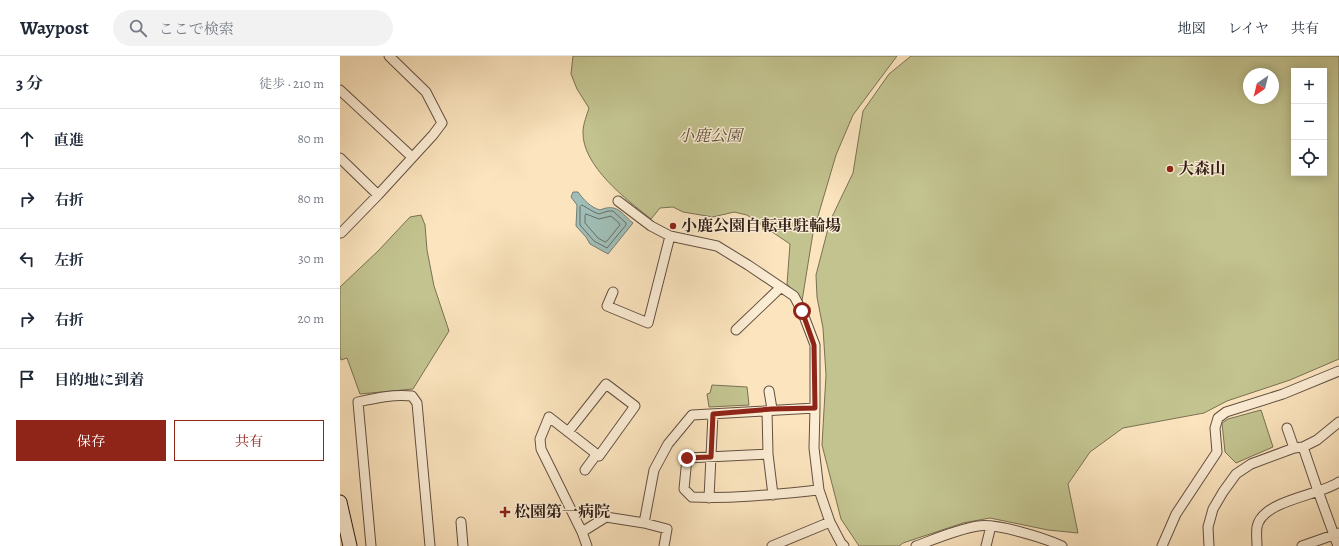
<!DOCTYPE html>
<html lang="ja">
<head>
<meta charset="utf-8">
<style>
  :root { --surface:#fff; --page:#f2f2f3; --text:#1f2937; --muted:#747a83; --line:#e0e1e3; --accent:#8f2418 }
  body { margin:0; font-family:Alegreya,"Noto Serif JP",serif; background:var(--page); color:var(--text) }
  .controls { position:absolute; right:12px; top:12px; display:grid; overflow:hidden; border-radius:0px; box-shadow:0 2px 10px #0003 }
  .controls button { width:36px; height:36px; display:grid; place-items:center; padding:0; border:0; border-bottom:1px solid var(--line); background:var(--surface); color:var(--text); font:20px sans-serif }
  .compass { position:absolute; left:903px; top:12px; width:36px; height:36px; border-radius:50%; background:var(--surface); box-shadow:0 2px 10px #0003; rotate:215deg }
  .stop { position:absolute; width:12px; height:12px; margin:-9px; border:3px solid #8f2418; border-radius:50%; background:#fff }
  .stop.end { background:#8f2418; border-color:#fff; box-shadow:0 1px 4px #0008 }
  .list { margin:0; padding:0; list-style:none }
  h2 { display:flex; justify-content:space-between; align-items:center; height:52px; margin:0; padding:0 16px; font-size:17px }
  h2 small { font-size:13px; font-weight:400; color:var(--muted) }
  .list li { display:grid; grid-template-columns:26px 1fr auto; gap:12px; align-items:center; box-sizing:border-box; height:60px; padding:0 16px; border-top:1px solid var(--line) }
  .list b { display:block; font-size:15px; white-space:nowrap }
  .list em { font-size:13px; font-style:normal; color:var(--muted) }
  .actions { display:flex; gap:8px; padding:12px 16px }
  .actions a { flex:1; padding:9px 0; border:1px solid var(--accent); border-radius:0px; text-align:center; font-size:14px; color:var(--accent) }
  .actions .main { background:var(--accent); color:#fff }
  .icon { flex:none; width:22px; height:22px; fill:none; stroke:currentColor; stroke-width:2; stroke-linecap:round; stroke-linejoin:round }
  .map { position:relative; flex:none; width:999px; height:490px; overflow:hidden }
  header { display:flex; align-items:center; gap:24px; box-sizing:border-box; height:56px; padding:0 20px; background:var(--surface); border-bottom:1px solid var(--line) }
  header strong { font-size:19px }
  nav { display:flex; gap:22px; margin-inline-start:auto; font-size:14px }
  .search { width:280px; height:36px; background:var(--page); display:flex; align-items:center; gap:10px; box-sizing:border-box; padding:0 14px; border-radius:22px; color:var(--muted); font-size:15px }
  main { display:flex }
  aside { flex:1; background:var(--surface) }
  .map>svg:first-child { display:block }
</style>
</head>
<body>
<header>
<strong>Waypost</strong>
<div class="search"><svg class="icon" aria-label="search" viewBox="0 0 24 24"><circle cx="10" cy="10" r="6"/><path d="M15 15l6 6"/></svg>ここで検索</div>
<nav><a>地図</a><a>レイヤ</a><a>共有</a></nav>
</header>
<main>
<aside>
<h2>3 分<small>徒歩 · 210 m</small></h2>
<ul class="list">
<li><svg class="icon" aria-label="ahead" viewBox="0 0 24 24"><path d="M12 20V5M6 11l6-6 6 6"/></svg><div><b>直進</b></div><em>80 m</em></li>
<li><svg class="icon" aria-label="right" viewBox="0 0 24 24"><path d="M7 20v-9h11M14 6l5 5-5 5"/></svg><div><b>右折</b></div><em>80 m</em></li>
<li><svg class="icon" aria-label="left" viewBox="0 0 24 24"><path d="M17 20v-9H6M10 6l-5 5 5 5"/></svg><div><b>左折</b></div><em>30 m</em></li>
<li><svg class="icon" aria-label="right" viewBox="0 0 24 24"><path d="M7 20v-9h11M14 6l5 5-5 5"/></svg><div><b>右折</b></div><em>20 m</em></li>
<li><svg class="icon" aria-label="arrive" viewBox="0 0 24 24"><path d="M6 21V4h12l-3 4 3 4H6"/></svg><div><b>目的地に到着</b></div></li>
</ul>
<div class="actions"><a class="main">保存</a><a>共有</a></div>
</aside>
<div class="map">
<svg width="999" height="490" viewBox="0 0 999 490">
  <rect width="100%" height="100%" fill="#fbe4be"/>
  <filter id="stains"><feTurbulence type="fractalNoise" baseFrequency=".005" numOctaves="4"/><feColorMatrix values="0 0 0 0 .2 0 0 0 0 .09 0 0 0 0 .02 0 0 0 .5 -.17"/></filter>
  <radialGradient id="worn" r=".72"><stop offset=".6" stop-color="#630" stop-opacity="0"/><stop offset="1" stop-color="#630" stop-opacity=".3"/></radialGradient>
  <path fill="#c2c38f" stroke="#797154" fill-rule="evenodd" d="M233 0H557L513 59 496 99 473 177 462 245 447 228 450 188 407 159 394 156 373 161 343 156 333 151 320 152 311 163C287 144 242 110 243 76 243 68 247 59 249 52L237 33 231 18Z
    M571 0H999V303L950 324 887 345 864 357 783 372 750 396 728 428 738 477 708 474 650 462 623 467 563 487 559 490H519L501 463 482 389 486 319 483 272 477 241 476 219 490 165 513 117 523 55 549 18ZM954 15H984V117H954ZM909 18H933V42H909Z
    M81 159 85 169 87 194 94 230 109 275 73 333 20 338 7 302 1 304 0 300V231L38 195 70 161Z
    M372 329 407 331 409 349 369 351 367 338 370 337Z
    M921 354 933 391 896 407 885 396 882 367 888 363Z"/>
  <path fill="#a0beb7" stroke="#737e77" d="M233 136H238C244 144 250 151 260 154 277 147 281 157 293 167L268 198 250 188 246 181 236 170 237 149 231 141Z"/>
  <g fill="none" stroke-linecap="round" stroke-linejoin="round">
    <path stroke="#686e68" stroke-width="1" d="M242 149 254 156 259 158 268 155H273L286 167V169L267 192 254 185 240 169V151Z
      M246 158 259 163 271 160 279 167 280 169 267 185 265 186 258 182 245 167V160Z"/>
    <defs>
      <path id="street" d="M0 34 72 101
        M0 102 38 139 93 79 102 67 86 36 49 0
        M278 145 311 170 330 180 377 190 408 209 454 240 462 255 475 289V352L474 392 479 434 490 466 501 487 504 490
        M1 177 38 139
        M273 236 267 250 308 267 330 180
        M396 274 441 231
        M429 335 432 353
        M427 355 428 398 433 439
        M947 372 954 392
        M228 376 266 328 295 350 259 400 209 361 200 383 201 393 242 476 247 490
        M963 391 978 435 998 490
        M428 398 347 402 344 433 352 441C394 443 437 438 479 434
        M245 414 256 399
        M369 442 373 358
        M121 466 123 490
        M304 467 314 414 328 388 352 359 475 352
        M242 476 266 461 304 467 327 473 324 490
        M31 490 18 346C36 342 54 338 72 340L77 347 90 490
        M432 490 490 466
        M576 490C595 483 618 473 638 470 657 467 704 482 722 490
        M646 490 651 470
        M822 490 836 458 877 396 875 372 878 362 886 356 943 338 999 315
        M869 490 868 471 873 453 883 436 896 418 911 408 954 392 963 391 977 384 999 366
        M917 490C917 484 916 477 917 471 922 444 979 440 999 426
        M962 490 999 477"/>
      <path id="secondary" d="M0 446 10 490"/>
    </defs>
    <use href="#street" stroke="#635042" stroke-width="11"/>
    <use href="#secondary" stroke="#301f18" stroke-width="15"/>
    <use href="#street" stroke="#fcedd5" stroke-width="9"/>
    <use href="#secondary" stroke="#fcedd5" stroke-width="13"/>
  </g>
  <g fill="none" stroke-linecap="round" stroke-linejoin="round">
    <path stroke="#8f2418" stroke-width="5" d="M347 402 371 401 373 358 432 353 475 352 474 289 462 255"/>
  </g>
  <g fill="#8f2418" stroke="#fcedd5" stroke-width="1.5">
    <circle cx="830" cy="113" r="4"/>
    <circle cx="333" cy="170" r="4"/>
    <path d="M163 450h4v4h4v4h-4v4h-4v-4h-4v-4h4z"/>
  </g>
  <g text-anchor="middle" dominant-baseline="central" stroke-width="3" stroke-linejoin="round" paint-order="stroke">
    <g font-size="16" font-style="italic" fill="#5c503c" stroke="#fcedd5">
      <text x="370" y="80">小鹿公園</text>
    </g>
    <g font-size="16" font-weight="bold" fill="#301f18" stroke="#fcedd5" text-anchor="start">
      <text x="838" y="113">大森山</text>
      <text x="341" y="170">小鹿公園自転車駐輪場</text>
      <text x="174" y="456">松園第一病院</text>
    </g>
  </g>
  <rect width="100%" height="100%" filter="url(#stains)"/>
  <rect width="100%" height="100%" fill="url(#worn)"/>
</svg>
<div class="controls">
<button>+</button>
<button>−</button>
<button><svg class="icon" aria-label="locate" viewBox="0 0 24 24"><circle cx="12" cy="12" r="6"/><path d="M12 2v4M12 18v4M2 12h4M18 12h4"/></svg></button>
</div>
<svg class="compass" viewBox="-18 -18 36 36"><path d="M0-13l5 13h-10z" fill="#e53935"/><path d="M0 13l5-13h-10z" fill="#747a83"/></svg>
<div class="stop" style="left:462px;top:255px"></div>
<div class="stop end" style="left:347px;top:402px"></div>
</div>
</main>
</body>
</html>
